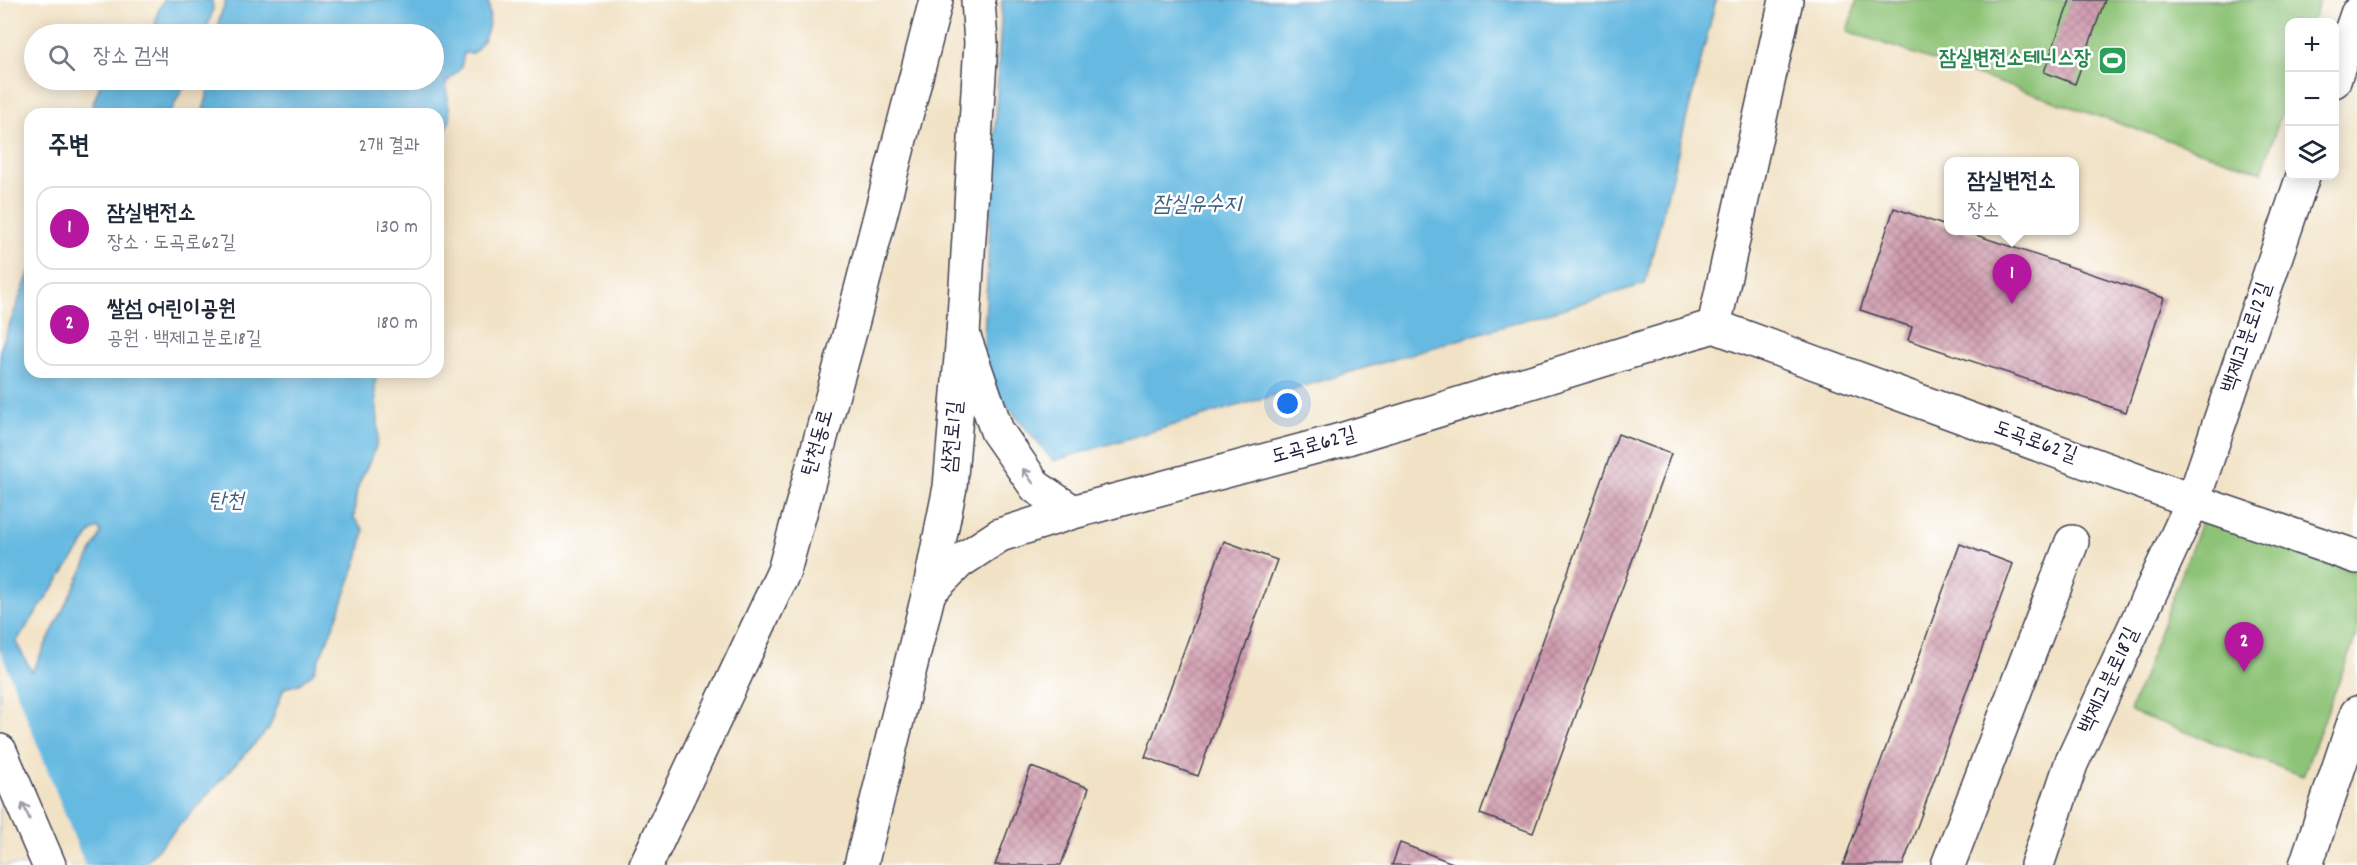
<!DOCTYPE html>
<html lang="ko">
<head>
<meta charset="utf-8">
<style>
  :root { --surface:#fff; --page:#f2f2f3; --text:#1f2937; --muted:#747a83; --line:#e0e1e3; --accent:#b5179e }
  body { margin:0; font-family:Dekko,"Poor Story",sans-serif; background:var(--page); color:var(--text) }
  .controls { position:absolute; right:18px; top:18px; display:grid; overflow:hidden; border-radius:12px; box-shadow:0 3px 15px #0003 }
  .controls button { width:54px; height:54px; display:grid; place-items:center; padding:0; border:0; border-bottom:2px solid var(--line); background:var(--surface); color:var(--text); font:30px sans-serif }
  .you { position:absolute; left:1288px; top:404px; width:21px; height:21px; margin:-15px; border:4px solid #fff; border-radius:50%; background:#1a73e8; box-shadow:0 0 0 9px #1a73e833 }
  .badge { display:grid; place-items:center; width:39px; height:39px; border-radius:50%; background:var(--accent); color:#fff; font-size:20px; font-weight:700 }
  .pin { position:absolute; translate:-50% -50px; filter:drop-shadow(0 2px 3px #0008) }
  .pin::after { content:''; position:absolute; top:32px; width:21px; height:18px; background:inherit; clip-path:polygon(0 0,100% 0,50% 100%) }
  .popup { position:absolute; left:1944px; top:157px; width:135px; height:78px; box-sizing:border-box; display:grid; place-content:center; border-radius:12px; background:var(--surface); filter:drop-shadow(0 2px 4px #0005); font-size:20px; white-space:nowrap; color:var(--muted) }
  .popup b { font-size:22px; color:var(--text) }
  .popup::after { content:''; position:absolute; left:50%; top:100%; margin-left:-12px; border:12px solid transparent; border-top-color:var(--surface) }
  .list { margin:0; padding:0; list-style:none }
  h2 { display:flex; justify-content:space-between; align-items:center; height:78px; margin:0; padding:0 24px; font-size:26px }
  h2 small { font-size:20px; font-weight:400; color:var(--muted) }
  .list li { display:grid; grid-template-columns:39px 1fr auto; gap:18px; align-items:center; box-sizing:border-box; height:84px; margin:0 12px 12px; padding:0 12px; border:2px solid var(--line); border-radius:18px }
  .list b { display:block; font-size:22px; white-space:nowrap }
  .list p { margin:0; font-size:20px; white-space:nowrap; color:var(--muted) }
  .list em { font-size:20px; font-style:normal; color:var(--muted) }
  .icon { flex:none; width:33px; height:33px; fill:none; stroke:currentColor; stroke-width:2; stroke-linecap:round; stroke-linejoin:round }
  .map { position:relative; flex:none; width:2357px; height:865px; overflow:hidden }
  .search { position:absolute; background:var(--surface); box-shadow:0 3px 15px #0003; left:24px; top:24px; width:420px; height:66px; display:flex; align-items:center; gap:15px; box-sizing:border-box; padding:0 21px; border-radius:33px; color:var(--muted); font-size:22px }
  .panel { position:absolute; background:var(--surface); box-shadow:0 3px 15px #0003; left:24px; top:108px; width:420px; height:270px; border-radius:18px }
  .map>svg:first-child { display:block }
</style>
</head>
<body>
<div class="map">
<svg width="2357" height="865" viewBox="0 0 2357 865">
  <defs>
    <pattern id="building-cross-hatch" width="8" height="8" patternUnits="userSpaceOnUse" patternTransform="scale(1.5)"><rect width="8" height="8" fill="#ce98ab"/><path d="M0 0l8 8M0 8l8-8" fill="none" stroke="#a77c8c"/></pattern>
  </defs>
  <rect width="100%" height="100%" fill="#fff"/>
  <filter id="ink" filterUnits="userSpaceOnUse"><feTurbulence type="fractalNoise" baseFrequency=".0167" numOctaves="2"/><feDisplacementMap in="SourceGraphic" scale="12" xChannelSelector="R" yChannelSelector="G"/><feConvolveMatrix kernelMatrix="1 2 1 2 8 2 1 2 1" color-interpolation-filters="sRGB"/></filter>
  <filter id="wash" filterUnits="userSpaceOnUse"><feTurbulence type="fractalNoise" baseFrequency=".008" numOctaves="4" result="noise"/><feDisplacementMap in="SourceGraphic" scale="24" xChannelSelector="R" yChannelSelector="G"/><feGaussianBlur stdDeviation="1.35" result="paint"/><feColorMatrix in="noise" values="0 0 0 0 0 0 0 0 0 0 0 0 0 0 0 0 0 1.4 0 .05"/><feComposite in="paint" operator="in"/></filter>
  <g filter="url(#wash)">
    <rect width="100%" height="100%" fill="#f1e2c5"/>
    <path fill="#8dc376" stroke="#587258" stroke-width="1.5" d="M1857 0H2320L2312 22H2290L2289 90 2262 172 1847 31Z
      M2204 515 2357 573V633L2303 776 2130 711Z"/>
    <path fill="#66b9e1" stroke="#446e8e" stroke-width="1.5" fill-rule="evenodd" d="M164 0H212L213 10 205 34H153L158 11Z
      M226 0H488C492 20 488 39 473 53H464L461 68 446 83 450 119 438 149V114H202L207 97 208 80H434V34H219V20Z
      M1002 0H1716L1645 284 1053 461 982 375Z
      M102 80H187L170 113 89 114Z
      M30 270V372H377C371 395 382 418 377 442 373 459 362 473 357 490 355 499 355 509 354 518L364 530 359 555 338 615 313 673 299 684 284 688 269 728 143 865H0V350ZM98 528 101 533 32 672 16 642 92 531Z"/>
    <path fill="#f1e2c5" d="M0 650 85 865H0Z"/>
    <g id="blocks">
      <path fill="url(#building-cross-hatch)" d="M2070 0H2105L2075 84 2044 72Z
        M1894 208 1949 227V230H1961L2164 298 2126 412 1908 340 1912 327 1860 310Z
        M1618 434 1671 454 1533 833 1480 814Z
        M1224 541 1277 560 1198 776 1145 757Z
        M1960 544 2013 564 1903 865H1843Z
        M1031 767 1089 788 1061 865H995Z
        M1400 843 1458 865H1392Z"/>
    </g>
  </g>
  <g filter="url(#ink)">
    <use href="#blocks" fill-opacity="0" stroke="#413f50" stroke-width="1.5"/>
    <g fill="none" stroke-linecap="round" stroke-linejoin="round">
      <defs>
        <path id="street" d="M2334 81 2357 14
          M1714 326 2193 501 2357 557
          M963 334 997 431 1036 487 1073 512
          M929 592 959 562 1000 535 1073 512 1341 440 1714 326 1786 0
          M1948 865 2072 542
          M2037 865 2071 764 2193 501 2303 176
          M2306 865 2357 713"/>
        <path id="secondary" d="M0 751 49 865
          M646 865 784 571 850 332 936 0
          M861 865 929 592 950 487 963 334 981 43 978 0"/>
      </defs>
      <use href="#street" stroke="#413f50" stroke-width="36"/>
      <use href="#secondary" stroke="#413f50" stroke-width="36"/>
      <use href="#street" stroke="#fff" stroke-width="33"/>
      <use href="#secondary" stroke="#fff" stroke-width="33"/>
    </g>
    <defs><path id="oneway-shaft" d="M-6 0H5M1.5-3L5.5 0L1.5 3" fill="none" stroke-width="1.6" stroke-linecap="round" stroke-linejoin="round" transform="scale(1.5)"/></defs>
    <g stroke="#9c9ca7">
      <use href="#oneway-shaft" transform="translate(1028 476) rotate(-125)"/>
      <use href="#oneway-shaft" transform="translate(26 811) rotate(-113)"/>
    </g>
  </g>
  <defs>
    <symbol id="stadium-square" viewBox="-11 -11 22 22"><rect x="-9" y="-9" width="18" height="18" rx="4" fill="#2e9e5b" stroke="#fff"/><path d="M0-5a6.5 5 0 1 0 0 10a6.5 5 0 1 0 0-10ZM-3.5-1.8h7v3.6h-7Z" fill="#fff"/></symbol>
  </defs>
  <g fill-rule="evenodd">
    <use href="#stadium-square" x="2096" y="44" width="33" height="33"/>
  </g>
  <g text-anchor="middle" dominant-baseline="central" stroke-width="5" stroke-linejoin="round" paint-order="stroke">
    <g font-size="21" font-weight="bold" fill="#27864d" stroke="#fff" text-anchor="end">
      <text x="2091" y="60">잠실변전소테니스장</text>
    </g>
    <g font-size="21" fill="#22223b" stroke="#fff">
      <text transform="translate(2248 338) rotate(-71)">백제고분로12길</text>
      <text transform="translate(954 437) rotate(-85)">삼전로1길</text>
      <text transform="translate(819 443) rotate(-74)">탄천동로</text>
      <text transform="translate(2035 443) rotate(20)">도곡로62길</text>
      <text transform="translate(1314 447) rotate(-16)">도곡로62길</text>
      <text transform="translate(2110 681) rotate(-65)">백제고분로18길</text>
    </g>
    <g font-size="22" font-style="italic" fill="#3d5e7d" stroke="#fff">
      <text x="1197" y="205">잠실유수지</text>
      <text x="226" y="502">탄천</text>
    </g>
  </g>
</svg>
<div class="controls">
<button>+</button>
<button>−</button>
<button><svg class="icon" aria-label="layers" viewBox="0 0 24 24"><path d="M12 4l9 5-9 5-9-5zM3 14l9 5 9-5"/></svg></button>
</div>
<div class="you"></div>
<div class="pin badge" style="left:2012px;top:304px">1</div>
<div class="popup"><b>잠실변전소</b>장소</div>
<div class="pin badge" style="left:2244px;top:672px">2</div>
<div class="search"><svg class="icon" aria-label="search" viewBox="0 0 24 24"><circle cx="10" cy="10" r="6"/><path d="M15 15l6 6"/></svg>장소 검색</div>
<section class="panel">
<h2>주변<small>2개 결과</small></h2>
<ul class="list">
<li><span class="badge">1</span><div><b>잠실변전소</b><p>장소 · 도곡로62길</p></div><em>130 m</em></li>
<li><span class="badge">2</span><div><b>쌀섬 어린이공원</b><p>공원 · 백제고분로18길</p></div><em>180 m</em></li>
</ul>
</section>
</div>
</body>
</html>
